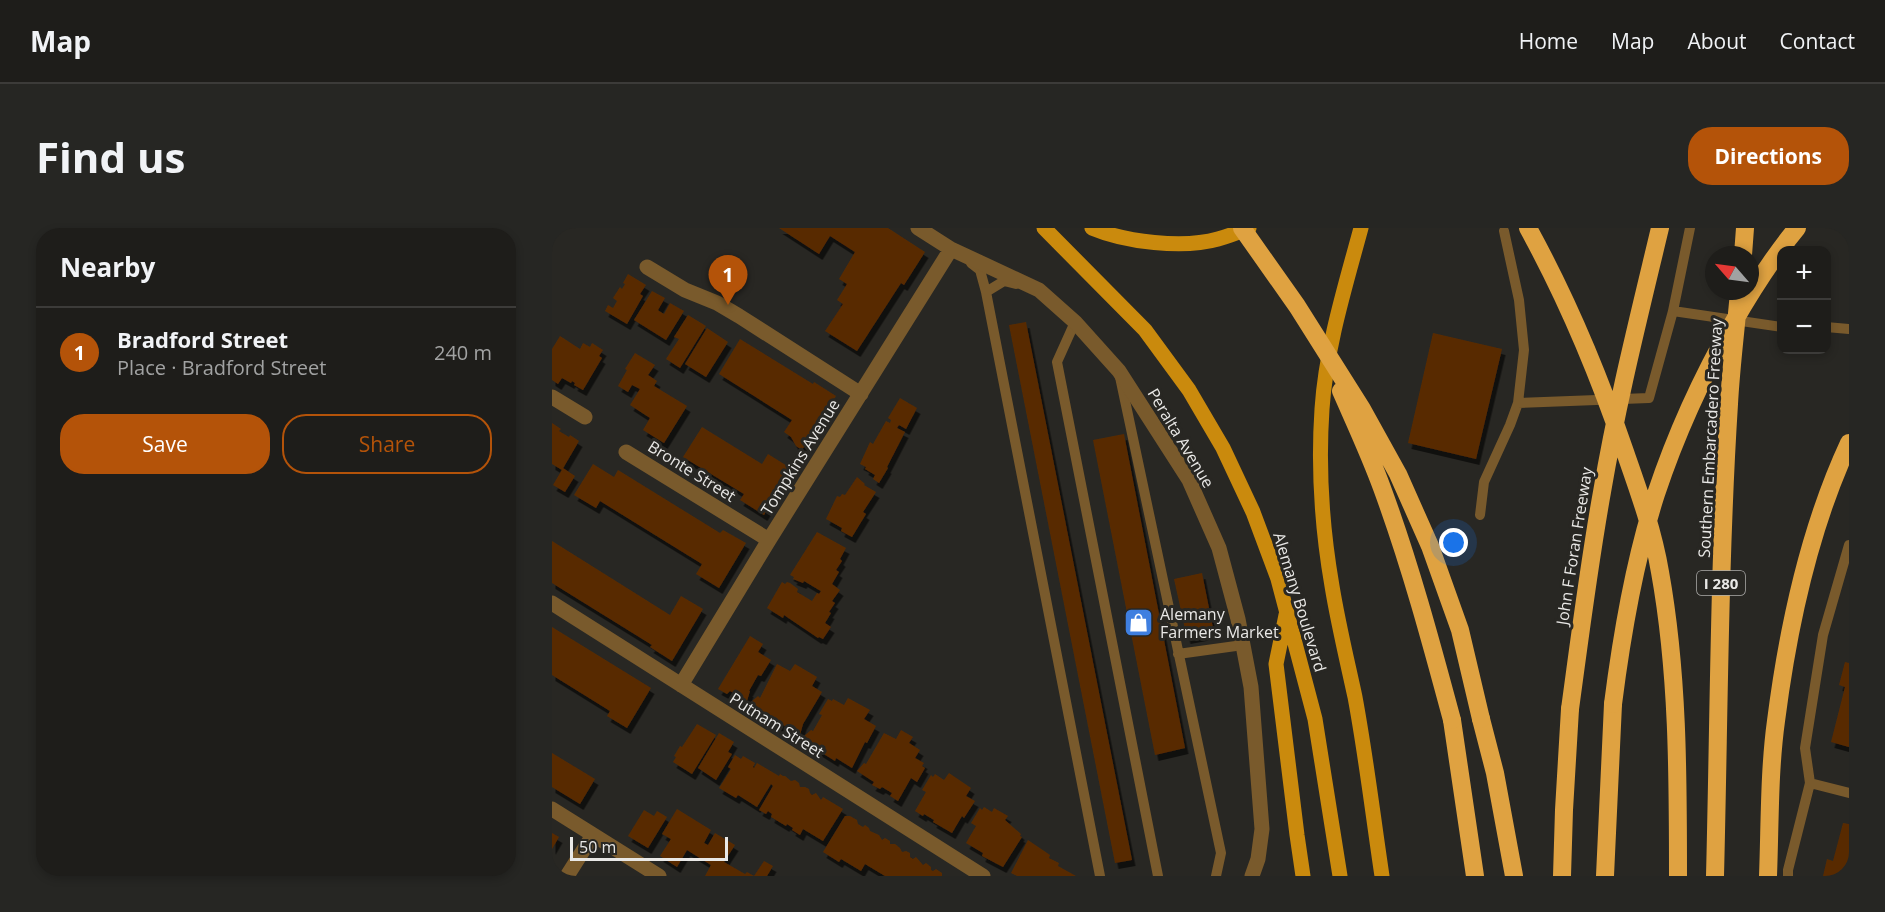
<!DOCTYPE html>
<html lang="en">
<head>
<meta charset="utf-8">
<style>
  :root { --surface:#1e1d1a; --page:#262623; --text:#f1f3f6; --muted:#a1a2a2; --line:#3c3b39; --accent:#b45309 }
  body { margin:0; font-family:"Open Sans",sans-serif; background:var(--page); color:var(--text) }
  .controls { position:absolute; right:18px; top:18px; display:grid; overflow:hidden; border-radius:12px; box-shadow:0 3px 9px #0003 }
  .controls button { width:54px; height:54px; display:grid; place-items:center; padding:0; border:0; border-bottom:2px solid var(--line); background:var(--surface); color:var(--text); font:30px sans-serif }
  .compass { position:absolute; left:1153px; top:18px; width:54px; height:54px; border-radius:50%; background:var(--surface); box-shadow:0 3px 9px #0003; rotate:298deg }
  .scale { position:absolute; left:18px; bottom:15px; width:158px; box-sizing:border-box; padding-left:6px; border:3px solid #e9e8e6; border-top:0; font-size:16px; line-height:21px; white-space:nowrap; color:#e9e8e6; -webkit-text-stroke:4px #282723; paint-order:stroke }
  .you { position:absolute; left:902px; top:315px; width:21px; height:21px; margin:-15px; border:4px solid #fff; border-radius:50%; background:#1a73e8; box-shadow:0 0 0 9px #1a73e833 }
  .badge { display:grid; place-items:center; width:39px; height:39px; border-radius:50%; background:var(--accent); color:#fff; font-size:20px; font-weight:700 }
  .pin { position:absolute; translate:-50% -50px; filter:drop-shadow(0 2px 3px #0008) }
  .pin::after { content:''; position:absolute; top:32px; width:21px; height:18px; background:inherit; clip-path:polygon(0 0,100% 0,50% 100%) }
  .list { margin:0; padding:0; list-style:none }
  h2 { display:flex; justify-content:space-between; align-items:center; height:78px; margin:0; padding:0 24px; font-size:26px }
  h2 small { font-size:20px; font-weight:400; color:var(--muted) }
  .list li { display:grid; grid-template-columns:39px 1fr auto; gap:18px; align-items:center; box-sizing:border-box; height:90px; padding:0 24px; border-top:2px solid var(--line) }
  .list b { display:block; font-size:22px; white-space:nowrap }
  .list p { margin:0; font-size:20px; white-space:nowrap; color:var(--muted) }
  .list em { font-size:20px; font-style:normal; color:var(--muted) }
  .actions { display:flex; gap:12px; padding:18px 24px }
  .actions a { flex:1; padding:14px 0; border:2px solid var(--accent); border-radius:24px; text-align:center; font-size:21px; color:var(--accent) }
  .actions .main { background:var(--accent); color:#fff }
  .map { position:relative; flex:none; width:1297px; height:648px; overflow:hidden; border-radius:24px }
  header { display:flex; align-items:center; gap:36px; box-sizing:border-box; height:84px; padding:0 30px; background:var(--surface); border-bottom:2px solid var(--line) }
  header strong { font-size:28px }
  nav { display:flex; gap:33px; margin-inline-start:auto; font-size:21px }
  .intro { display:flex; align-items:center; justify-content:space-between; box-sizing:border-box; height:144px; padding:0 36px }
  h1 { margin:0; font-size:42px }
  .button { padding:15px 27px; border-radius:24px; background:var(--accent); color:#fff; font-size:21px; font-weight:700 }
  main { display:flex; gap:36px; padding:0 36px }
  aside { flex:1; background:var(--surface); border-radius:24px; box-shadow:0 3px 9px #0003 }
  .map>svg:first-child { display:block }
</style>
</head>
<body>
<header>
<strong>Map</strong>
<nav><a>Home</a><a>Map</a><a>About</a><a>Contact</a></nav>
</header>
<div class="intro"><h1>Find us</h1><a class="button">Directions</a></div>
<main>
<aside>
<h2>Nearby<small></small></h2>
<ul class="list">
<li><span class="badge">1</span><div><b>Bradford Street</b><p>Place · Bradford Street</p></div><em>240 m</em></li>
</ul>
<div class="actions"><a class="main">Save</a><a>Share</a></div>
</aside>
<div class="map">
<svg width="1297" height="648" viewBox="0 0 1297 648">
  <defs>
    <filter id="shadow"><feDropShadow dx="3.5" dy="6" stdDeviation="0" flood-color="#0009"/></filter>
  </defs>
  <rect width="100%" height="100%" fill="#282723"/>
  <path fill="#592b00" filter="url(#shadow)" d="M227 0H336L373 24 352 57 349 55 305 123 273 103 291 76 285 72 295 56 287 51 303 24 278 8 267 26Z
    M76 46 94 57 88 66 91 68 75 96 53 83 56 77 61 80 65 73 61 70 68 59 70 61 73 56 71 55Z
    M100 63 113 70 106 82 107 83 112 86 118 75 132 83 114 112 82 92Z
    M136 87 154 98 128 140 114 131 127 111 122 109Z
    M474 94 580 632 563 635 457 97Z
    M155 100 176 114 154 149 133 136Z
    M881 105 950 121 924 231 856 215Z
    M8 108 28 121 31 115 38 119 40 115 51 122 47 128 50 130 31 162 22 157 23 155 20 153 19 155 10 150 6 156 0 152V121Z
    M188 111 261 156 262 154 284 168 250 222 244 218 239 209 232 204 240 192 167 146Z
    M83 125 103 137 96 147 105 153 102 158 135 178 112 215 91 202 98 190 78 177 88 161 80 157 76 164 66 158 75 142 73 141Z
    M348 170 365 180 354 201 347 197 345 200 353 204 335 239 336 240 327 255 321 251 323 247 313 241 314 239 308 236 318 214 321 216 334 193 338 195 339 192 336 190Z
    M0 195 9 201 7 203 17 209 18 207 27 213 10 242 0 236Z
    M150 199 210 236 216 226 240 241 212 287 188 272 192 266 131 229Z
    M572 206 633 520 603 527 541 212Z
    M41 236 62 249 66 242 168 305 171 302 194 315 167 360 144 346 150 336 48 273 44 280 22 267Z
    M11 240 23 248 13 264 1 257Z
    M305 249 313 256 312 257 324 264 311 284 314 286 300 309 289 303 290 300 274 291 285 268 288 269 290 266 293 267Z
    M265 304 294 320 288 331 290 333 284 342 287 344 280 356 288 362 280 373 283 375 277 384 279 385 273 395 279 399 271 411 267 409 266 410 232 387 231 390 215 380 230 354 233 356 235 354 238 355 246 361 245 364 260 373 265 365 267 366 269 363 267 362 252 353 251 355 241 351 242 349 238 347Z
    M0 313 118 387 129 368 151 381 120 433 98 419 100 417 0 355Z
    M650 345 662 405 635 410 622 351Z
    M0 399 99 460 75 500 55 488 58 483 0 447Z
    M198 408 211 416 206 424 219 432 209 448 206 447 197 463H198L195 473 178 463 175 466 166 461Z
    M1293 434 1297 435V519L1279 514 1293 459 1287 457Z
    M225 436 238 443 243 436 265 449 260 458 270 464 251 496 248 507 231 497 229 499 213 490 215 487 205 482 206 480 198 475 206 468 208 470Z
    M296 470 318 482 312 491 324 498 315 515 313 514 300 540 284 530 283 533 251 513 253 510 251 509 259 502 261 503 270 487 267 486 276 471 280 473 281 471 292 477Z
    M145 496 164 507 140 546 121 534 124 529 122 528 128 518 130 519Z
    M349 502 361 509 357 515 368 522 363 530 372 535 370 538 373 540 365 554 359 550 346 573 338 568 340 565 330 559 328 561 320 557 322 554 305 543 312 535 314 536 332 505 344 511Z
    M167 505 182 514 176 524 180 526 164 552 146 540Z
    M0 525 43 551 28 576 0 559Z
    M183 527 189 531 191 528 203 535 201 539 202 540 205 535 227 548 228 546 231 548H233L239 553 243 552 247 555 248 559H253L257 561 258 565 260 567 264 565 269 572 271 569 291 581 271 613 251 601 248 607 240 602 241 600 235 596 234 598 219 589 220 586 216 583 214 586 207 582 221 558 219 556 205 579 186 567 184 570 167 560 179 541 176 539Z
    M397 545 419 560 414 568 423 573 412 590 410 588 400 605 381 594 382 592 372 586 371 588 363 583 374 564 370 562 379 547 381 549 383 546 392 552Z
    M432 579 440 584 442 580 456 588 453 592 469 606 468 608 470 609 451 639 430 628 431 625 414 615 424 598 419 595 428 580 430 582Z
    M125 581 159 602 152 615 156 617 163 605 183 617 172 634 193 646 195 644 202 648H153L159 637 135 622 125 639 108 628 119 611 110 606Z
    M92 582 102 588 105 583 115 589 96 620 76 608Z
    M293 588H298L305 592 306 596 311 599 313 597 317 600 318 603 327 607 330 612 333 610 338 613V616H343L348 620 350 624 354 623 358 625V629L361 631 364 629 371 637 374 635 379 639V642L381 643 384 641 390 645V648H333L313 636 309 643 289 631 287 634 271 624Z
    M1291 595 1297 596V648H1271L1275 631 1281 633Z
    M0 605 7 609 0 621Z
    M476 612 498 627 497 630 507 635 506 638 524 648H465L459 645Z
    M212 633 221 638 215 648H202Z"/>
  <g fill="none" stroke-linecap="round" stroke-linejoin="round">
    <path stroke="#795a2c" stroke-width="10" d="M419 35 428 42 434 64 548 648
      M434 64 452 53 464 56
      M1121 83 1138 0
      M523 94 505 134 606 648
      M1274 99 1297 101
      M568 149 669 625 664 648
      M966 175 1097 170 1121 83 1230 99
      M928 287 932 254 958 197 966 175 972 122 967 72 952 3
      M1297 317 1271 407 1253 520 1258 555 1297 565
      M626 426 691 417
      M1236 648V642L1258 555"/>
    <path stroke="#795a2c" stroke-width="15" d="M366 0 399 21 487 62 523 94 567 143 637 252 667 320 686 391 699 459 710 601 706 631 700 648
      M95 39 133 62 165 75 187 88 309 166
      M0 169 33 189
      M74 224 217 312
      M0 375 431 648
      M129 457 217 312 399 21
      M0 581 107 648
      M15 648 41 607"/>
    <path stroke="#ca8a0d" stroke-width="15" d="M492 0 593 102 637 162 671 220 701 284 726 351 763 491 788 648
      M540 0C573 14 631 21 666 11 677 8 687 4 697 0
      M809 0C793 59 774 120 770 181 766 240 770 300 780 358 786 395 795 432 803 469 814 528 821 588 830 648
      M734 387 724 436 745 607 751 648"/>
    <path stroke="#dfa241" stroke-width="18" d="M1191 27 1193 0
      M929 491 943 545 962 648
      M900 492 923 648
      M1010 648 1012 582 1018 481
      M1053 648 1061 476
      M1216 648C1218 597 1217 544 1224 493 1236 399 1257 301 1297 215"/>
    <path stroke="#dfa241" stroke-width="18" d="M690 0 745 78 810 181 846 246 878 318 908 402 929 491
      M976 0C1015 71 1046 145 1072 221 1086 261 1101 302 1108 344 1126 444 1126 546 1126 648
      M789 163C803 195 818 227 830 260 858 336 879 414 900 492
      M1061 476C1070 405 1082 334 1104 266 1124 206 1150 149 1181 95 1200 62 1221 29 1245 0
      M1018 481C1028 408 1037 336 1050 264 1065 175 1087 88 1108 0
      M1163 648C1167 491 1167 333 1177 176 1179 138 1184 101 1187 63"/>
  </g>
  <defs>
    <symbol id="shop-square" viewBox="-11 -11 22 22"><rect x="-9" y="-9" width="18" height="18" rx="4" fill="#3f7fe0" stroke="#282723"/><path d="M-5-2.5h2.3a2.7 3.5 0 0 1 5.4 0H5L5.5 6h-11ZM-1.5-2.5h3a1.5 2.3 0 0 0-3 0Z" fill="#fff"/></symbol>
  </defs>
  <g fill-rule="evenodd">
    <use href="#shop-square" x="570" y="378" width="33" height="33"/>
  </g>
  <g text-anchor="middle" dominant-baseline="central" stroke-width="6" stroke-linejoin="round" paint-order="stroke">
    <rect fill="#282723" stroke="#afaeac" stroke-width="1.5" x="1145" y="343" width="48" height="24" rx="4.5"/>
    <g font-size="15" font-weight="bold" fill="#e9e8e6">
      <text x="1169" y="355">I 280</text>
    </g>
    <g font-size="16" fill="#e9e8e6" stroke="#282723">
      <text transform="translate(629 210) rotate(59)">Peralta Avenue</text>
      <text transform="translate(1158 210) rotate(-87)">Southern Embarcadero Freeway</text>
      <text transform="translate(248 229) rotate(-58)">Tompkins Avenue</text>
      <text transform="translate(140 243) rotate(32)">Bronte Street</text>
      <text transform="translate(1022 318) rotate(-81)">John F Foran Freeway</text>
      <text transform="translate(748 374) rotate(73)">Alemany Boulevard</text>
      <text transform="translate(225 497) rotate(32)">Putnam Street</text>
    </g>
    <g font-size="16" fill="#e9e8e6" stroke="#282723" text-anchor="start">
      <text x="608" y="386">Alemany<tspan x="608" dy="18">Farmers Market</tspan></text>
    </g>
  </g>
</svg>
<div class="controls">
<button>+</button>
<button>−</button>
</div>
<svg class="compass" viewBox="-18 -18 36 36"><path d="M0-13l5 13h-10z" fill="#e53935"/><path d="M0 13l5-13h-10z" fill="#a1a2a2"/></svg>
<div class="scale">50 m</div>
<div class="you"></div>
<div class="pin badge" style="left:176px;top:77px">1</div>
</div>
</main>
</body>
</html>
